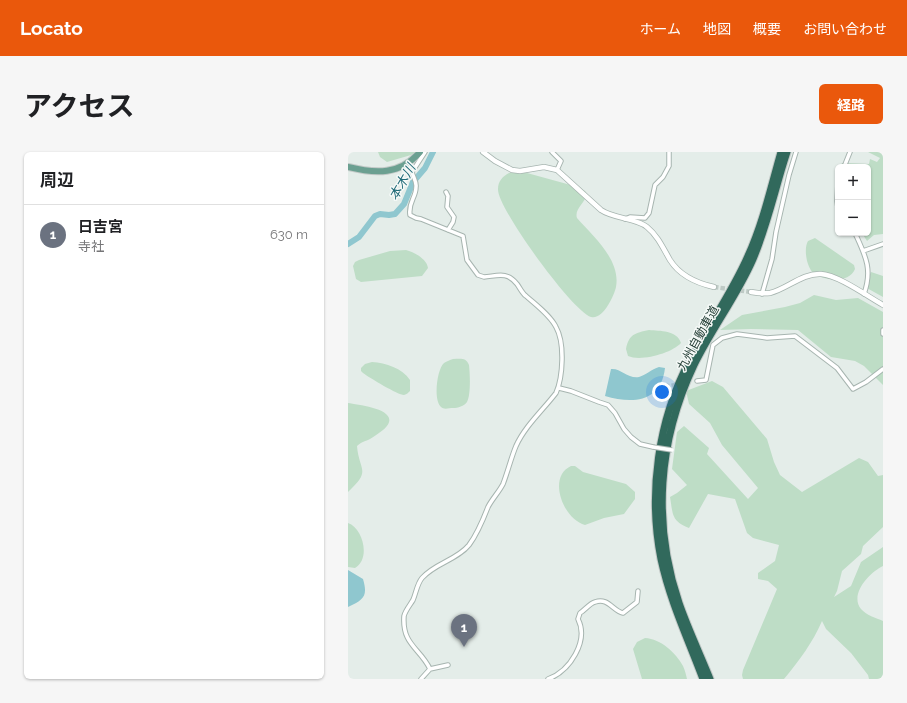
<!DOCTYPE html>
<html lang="ja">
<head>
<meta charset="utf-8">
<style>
  :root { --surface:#fff; --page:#f6f6f6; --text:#202124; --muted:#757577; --line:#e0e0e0; --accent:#ea580c }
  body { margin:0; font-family:Raleway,"Noto Sans JP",sans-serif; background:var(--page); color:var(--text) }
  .controls { position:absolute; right:12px; top:12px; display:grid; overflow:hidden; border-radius:6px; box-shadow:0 1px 3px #0004 }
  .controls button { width:36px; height:36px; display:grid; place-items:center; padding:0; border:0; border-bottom:1px solid var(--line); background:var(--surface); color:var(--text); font:20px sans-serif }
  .you { position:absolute; left:314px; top:240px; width:14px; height:14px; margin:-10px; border:3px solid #fff; border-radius:50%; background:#1a73e8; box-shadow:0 0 0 6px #1a73e833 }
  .badge { display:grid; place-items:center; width:26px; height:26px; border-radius:50%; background:var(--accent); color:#fff; font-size:13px; font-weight:700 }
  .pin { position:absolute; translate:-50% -33px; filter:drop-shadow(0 1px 2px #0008) }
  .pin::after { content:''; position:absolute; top:21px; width:14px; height:12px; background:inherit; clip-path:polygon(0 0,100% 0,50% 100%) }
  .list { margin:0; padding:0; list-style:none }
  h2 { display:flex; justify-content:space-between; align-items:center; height:52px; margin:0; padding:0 16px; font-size:17px }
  h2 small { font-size:13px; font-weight:400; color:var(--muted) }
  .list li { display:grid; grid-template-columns:26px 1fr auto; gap:12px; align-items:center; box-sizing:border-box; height:60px; padding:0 16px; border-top:1px solid var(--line) }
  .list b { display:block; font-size:15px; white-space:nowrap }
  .list p { margin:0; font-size:13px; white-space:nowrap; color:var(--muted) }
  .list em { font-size:13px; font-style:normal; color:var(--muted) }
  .map { position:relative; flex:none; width:535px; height:527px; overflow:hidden; border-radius:6px }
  header { display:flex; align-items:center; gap:24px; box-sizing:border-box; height:56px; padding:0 20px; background:var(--accent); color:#fff }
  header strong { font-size:19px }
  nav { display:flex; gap:22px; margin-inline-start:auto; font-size:14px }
  .intro { display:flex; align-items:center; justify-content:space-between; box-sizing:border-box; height:96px; padding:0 24px }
  h1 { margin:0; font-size:28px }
  .button { padding:10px 18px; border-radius:6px; background:var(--accent); color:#fff; font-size:14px; font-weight:700 }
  main { display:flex; gap:24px; padding:0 24px }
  aside { flex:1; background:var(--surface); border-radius:6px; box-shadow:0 1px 3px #0004 }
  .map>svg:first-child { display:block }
</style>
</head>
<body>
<header>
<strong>Locato</strong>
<nav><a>ホーム</a><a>地図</a><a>概要</a><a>お問い合わせ</a></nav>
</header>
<div class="intro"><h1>アクセス</h1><a class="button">経路</a></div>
<main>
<aside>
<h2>周辺<small></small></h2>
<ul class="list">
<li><span class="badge" style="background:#6b7280">1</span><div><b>日吉宮</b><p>寺社</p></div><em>630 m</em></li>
</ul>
</aside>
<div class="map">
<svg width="535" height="527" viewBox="0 0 535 527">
  <rect width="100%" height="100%" fill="#e4ede9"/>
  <path fill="#beddc6" d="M30 0H67L63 3 39 10 32 5Z
    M520 0H535V82L526 83 519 89 514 81H520V15H492L494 11 521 12 522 7 529 10 532 6Z
    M161 21H179L230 35 237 39 239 42C237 51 226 57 229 66 245 84 273 108 268 135 266 144 255 168 243 165 225 160 149 56 150 37 150 29 155 24 161 21Z
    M467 86 506 113 507 117C501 131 480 129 468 123 459 119 455 97 460 89Z
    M58 98C66 100 79 107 80 116L74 124 13 130 8 127 5 114 7 110 11 108 42 99Z
    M523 120 535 124V145L517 135Z
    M466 143 488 148 510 146 535 160V233L516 214 507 209 483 205 450 178 403 177 372 178 394 163 437 155 452 151Z
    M301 178C312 179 329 178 333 191 324 201 293 210 280 204L278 197C281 182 287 181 301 178Z
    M105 207C112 207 118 205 121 213 122 221 123 243 119 250 116 254 110 256 105 256 101 256 96 258 93 255 85 248 89 217 96 211 99 209 102 208 105 207Z
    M24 210C38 211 54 216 62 228V239C60 241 59 242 56 243 50 243 22 226 15 221L13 219V216L17 212Z
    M364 229 375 235 419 287 426 310 432 323 454 340 511 306 520 310 530 324 535 323V375L515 394 513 402 494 419 489 439 486 445 503 434 513 410 535 395V414C522 420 501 442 513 457 518 463 528 466 535 469V527H521L520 523 503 501 478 477 474 469C465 490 451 509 436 527H395L394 523 395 518 429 437 420 429 410 427V421L427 409 431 393 405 386 399 381 387 347 360 342 341 376C323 369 325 362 322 345L329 341 339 333 324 317 329 280 336 274 361 296 359 302 400 347 410 336 374 293 362 271 341 252 338 239Z
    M0 251C12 253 58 258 35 278 31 281 27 284 22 287 18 289 13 290 9 294 11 319 24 318 0 340Z
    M223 314H227L235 320 278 332 287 340V347L276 362 256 366 237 373C215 367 199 325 223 314Z
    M0 371C15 376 23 407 7 416L0 415Z
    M297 486C313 487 328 501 335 514 337 518 338 523 339 527H294L285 497 289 490Z"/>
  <path fill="#8fc7cf" d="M311 215 317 216C313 251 284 252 257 244L263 217C273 216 280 227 291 225 296 224 304 217 311 215Z
    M0 418 15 427C20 444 16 448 0 455Z"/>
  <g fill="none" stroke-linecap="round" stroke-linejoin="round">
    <path stroke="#8fc7cf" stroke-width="6" d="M0 92 11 85 27 64 32 62 41 63 47 62 56 52 65 30 77 16 85 0"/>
    <path stroke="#becac5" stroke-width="3.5" stroke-dasharray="3.5 2" stroke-linecap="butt" d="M318 234 331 232"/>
    <path stroke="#becac5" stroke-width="4.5" stroke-dasharray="4.5 2" stroke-linecap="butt" d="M366 135 403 140"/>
    <defs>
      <path id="minor" d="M77 0 64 20C65 25 69 30 68 35 68 46 60 50 62 63L68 66 73 67 115 84 119 108 130 123 136 125C149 124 159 119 169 132 172 136 174 141 178 144 188 153 202 163 208 175 217 191 215 225 208 241 195 258 177 274 168 294 163 306 160 319 155 332 151 340 144 347 140 355 135 368 130 381 121 393 109 408 87 411 74 426 69 432 68 441 65 448 62 453 57 459 56 464 54 493 72 496 82 517
        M204 0 213 9 209 18
        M496 15 502 0
        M490 30 489 49 490 56
        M98 40 100 44 99 55 106 65 105 70 100 78
        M277 67 282 65 297 66 301 61 307 33 315 25 321 14V0
        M507 81C517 103 525 117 516 142
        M515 99 535 92
        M414 142 424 107 428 80 441 23 448 0
        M535 178V182
        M349 229 358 228 365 193 374 186 389 182 419 186 447 184 489 216 505 237 518 230 535 217
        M313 234H318
        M211 236 223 239 251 250 260 253 267 261 276 277 283 285 292 292 305 295
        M73 527 82 517 100 513
        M200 527C222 519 241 489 230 467L232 461C237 458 242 451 247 450 260 445 265 459 275 461L289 450 290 439"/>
      <path id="tertiary" d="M135 0 147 9 164 18 172 19 196 15 209 18 253 58C266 67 289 66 299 75 310 84 315 96 322 108 332 124 348 131 366 135
        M403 140C409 141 415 142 422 141 439 137 454 121 473 122 490 123 519 144 535 153"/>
      <path id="primary" d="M0 15C28 22 52 23 72 0"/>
      <path id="motorway" d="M355 527C340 487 322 449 313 407 300 342 310 268 341 210 360 174 384 141 400 104 415 71 423 35 433 0
        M362 527C352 502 340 477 331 451 304 371 310 289 346 213 364 176 389 144 405 107 420 72 427 36 439 0"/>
    </defs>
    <use href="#minor" stroke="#a7b5b0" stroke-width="5.5"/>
    <use href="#tertiary" stroke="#a7b5b0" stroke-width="6"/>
    <use href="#primary" stroke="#c2c9c7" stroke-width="8"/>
    <use href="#motorway" stroke="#c2c9c7" stroke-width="9"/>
    <use href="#minor" stroke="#fff" stroke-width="3.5"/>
    <use href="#tertiary" stroke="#fff" stroke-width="4.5"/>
    <use href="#primary" stroke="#6ba091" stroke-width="6"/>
    <use href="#motorway" stroke="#31695c" stroke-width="7"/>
    <defs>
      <path id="minor-bridge" d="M305 295 324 298"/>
    </defs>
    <use href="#minor-bridge" stroke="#a7b5b0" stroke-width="5.5" stroke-linecap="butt"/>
    <use href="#minor-bridge" stroke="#fff" stroke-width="3.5"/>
  </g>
  <g text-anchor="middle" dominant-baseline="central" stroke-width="3" stroke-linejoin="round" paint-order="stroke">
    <g font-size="12" fill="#243e36" stroke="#f5f9f7">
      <text transform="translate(350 186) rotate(-61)">九州自動車道</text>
    </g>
    <g font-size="13" font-style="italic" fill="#206b78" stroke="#f5f9f7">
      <text transform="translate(54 30) rotate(-60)">本木川</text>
    </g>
  </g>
</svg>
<div class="controls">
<button>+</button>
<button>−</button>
</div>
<div class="you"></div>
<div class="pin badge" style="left:116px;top:495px;background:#6b7280">1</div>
</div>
</main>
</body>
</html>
